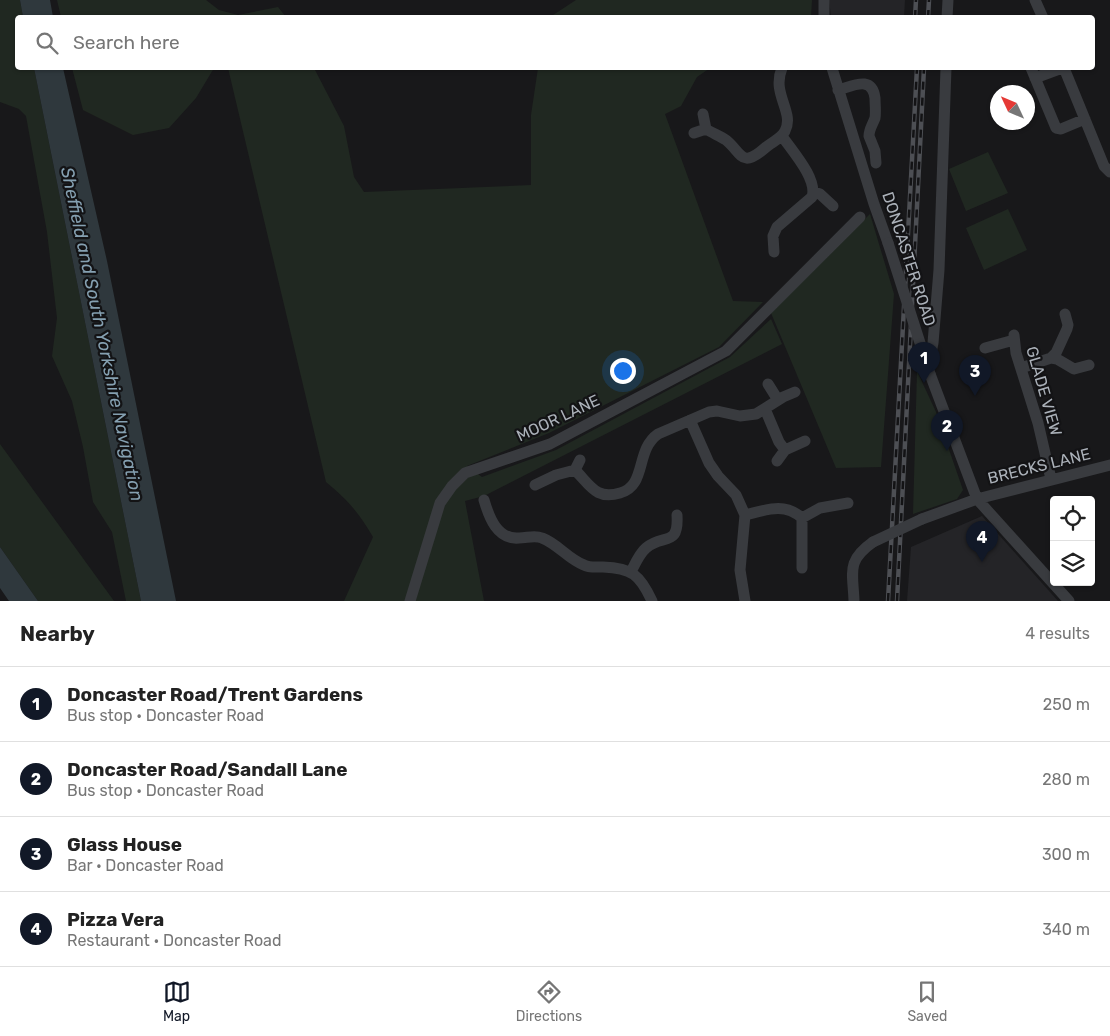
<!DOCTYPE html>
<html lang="en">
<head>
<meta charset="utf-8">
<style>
  :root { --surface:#fff; --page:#f6f6f6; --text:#222; --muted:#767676; --line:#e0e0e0; --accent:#111827 }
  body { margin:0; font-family:Rubik,sans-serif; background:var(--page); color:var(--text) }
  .controls { position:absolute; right:15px; bottom:15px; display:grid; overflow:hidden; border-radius:5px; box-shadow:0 1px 4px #0004 }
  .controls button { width:45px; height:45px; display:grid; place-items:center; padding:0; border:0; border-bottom:1px solid var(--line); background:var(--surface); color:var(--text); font:25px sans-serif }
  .compass { position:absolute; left:990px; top:85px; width:45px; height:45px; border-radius:50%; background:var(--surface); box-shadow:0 1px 4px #0004; rotate:314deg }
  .you { position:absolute; left:622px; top:370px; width:18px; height:18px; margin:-12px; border:4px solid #fff; border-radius:50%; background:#1a73e8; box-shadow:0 0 0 8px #1a73e833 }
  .badge { display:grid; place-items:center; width:32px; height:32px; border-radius:50%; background:var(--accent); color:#fff; font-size:16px; font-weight:700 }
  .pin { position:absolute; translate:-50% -41px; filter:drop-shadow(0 1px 2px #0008) }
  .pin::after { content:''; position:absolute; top:26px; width:18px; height:15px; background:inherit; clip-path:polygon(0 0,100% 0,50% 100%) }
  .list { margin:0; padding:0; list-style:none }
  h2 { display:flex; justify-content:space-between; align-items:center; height:65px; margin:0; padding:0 20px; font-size:21px }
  h2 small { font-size:16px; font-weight:400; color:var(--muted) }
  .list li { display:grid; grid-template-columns:32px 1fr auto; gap:15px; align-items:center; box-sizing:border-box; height:75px; padding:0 20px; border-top:1px solid var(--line) }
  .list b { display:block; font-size:19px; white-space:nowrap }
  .list p { margin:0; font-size:16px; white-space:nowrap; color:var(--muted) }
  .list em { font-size:16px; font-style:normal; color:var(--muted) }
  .icon { flex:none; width:28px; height:28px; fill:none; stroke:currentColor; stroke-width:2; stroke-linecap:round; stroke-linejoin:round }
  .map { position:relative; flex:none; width:1110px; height:601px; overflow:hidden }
  .search { position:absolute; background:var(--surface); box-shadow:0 1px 4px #0004; left:15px; right:15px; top:15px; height:55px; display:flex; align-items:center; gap:12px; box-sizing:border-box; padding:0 18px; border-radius:5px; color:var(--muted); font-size:19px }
  .sheet { height:365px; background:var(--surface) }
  nav { display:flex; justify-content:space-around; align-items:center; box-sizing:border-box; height:70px; border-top:1px solid var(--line); background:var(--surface); font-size:14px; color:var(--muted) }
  nav a { display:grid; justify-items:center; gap:2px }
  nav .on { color:var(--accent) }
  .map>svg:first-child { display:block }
</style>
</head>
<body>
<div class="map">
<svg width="1110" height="601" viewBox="0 0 1110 601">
  <rect width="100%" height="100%" fill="#18181a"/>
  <path fill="#242427" d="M829 0H905L904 17H831Z
    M982 516 1058 601H907L911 547Z"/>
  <path fill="#202821" d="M0 0H20L23 17 18 18V68H34L141 601H126L112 532 93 502 83 447 72 401 52 356 57 318 47 232 26 116 19 109 0 102Z
    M57 0H206L219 10 238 15 278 7 286 17H61Z
    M576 0H812L811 17H550Z
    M72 68H214L196 98 169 128 133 135 83 110Z
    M228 68H314L344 126 354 177 364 192 531 185V115L538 68H710L697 77 681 106 665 114 733 301 763 302 719 347 549 433 467 466 482 477 556 450 730 357 771 319 782 344 484 496 465 501 484 601H344L373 537C359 513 348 500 326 482Z
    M988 152 1008 193 966 211 949 169Z
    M1008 209 1027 250 984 270 966 228Z
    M870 214 894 294 881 467 836 468 771 313Z
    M917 371 936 412 963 490 957 499 913 514Z
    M0 444 114 601H38L0 547Z"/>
  <path fill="#2f383d" d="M20 0H50L53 17H23Z
    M34 68H63L107 261 176 601H141Z
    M0 547 38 601H9L0 588Z"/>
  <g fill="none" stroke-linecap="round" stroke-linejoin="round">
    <path stroke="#393b3f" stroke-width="11" d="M824 0V18
      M1035 0 1043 18
      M947 18 948 0
      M832 68 874 204 888 243
      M1031 68 1056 128 1061 129 1085 119
      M1064 68 1104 166 1110 172
      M1035 78 1062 68
      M838 90C853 86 872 75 875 98 875 104 876 112 875 118 873 124 869 129 869 136L875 151 876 163
      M706 129C712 133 720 136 726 140 742 153 741 169 765 148 772 142 782 138 785 131 795 112 771 94 782 68
      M694 133 706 129 703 114
      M814 192 820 194 833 206
      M774 252 773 236 777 227 812 197C818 179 792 151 782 136
      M1014 335 1016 353 1038 423 1051 479
      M985 348 1014 340
      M1051 358 1057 359 1074 369 1089 365
      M928 368 933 343 939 270 946 68
      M1021 368 1051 358 1056 353 1067 329 1068 325 1065 314
      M930 374 977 499 1069 601
      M768 384 778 400
      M765 409 779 442 785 450
      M690 420 709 463 718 476 736 495 745 515 740 570 745 601
      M777 461 785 450 805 441
      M575 470C591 486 596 500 620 493 647 486 635 450 658 434L709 412 717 411 740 416 756 414 783 397 795 392
      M535 485 556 475 575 470 580 460
      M484 500C489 517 497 540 519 538 527 538 535 535 542 538 558 544 568 559 584 565 589 568 597 567 603 567 632 568 640 575 652 601
      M745 515C766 510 784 502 802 518V568
      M802 518 820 508 848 503
      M922 519 977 499 1110 465
      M631 572C635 564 639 554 646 548 663 533 679 548 677 515
      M410 601 440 503 452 486 465 473 550 444 726 351 860 217
      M854 601C853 572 846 561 873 542"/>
    <defs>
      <path id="rail" d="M915 18 916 0
        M928 18 929 0
        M888 601 917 68
        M897 601 924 68"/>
    </defs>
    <use href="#rail" stroke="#4d4f54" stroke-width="4.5"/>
    <use href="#rail" stroke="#131315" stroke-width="2.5" stroke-dasharray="8" stroke-linecap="butt"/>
    <path stroke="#393b3f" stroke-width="11" d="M888 243 930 374
      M873 542 922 519"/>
  </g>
  <g text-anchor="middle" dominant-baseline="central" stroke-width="4.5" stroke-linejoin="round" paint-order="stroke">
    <g font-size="16" fill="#abb1b9" stroke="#131315">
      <text transform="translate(909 259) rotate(72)">DONCASTER ROAD</text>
      <text transform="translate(1044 391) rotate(74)">GLADE VIEW</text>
      <text transform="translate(558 418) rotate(-25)">MOOR LANE</text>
      <text transform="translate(1039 466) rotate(-14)">BRECKS LANE</text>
    </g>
    <g font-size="18" font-style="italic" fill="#85a0b1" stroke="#131315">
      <text transform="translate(102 334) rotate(78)">Sheffield and South Yorkshire Navigation</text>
    </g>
  </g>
</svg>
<div class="controls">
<button><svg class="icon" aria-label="locate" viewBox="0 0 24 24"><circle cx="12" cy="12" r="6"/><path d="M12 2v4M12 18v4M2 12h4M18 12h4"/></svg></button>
<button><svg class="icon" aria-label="layers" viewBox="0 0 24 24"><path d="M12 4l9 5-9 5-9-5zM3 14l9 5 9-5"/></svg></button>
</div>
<svg class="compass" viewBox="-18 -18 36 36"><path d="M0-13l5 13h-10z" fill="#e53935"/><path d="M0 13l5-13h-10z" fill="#767676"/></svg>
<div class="you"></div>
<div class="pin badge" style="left:924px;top:383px">1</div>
<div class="pin badge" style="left:947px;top:451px">2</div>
<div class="pin badge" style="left:975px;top:396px">3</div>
<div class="pin badge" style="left:982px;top:562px">4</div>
<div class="search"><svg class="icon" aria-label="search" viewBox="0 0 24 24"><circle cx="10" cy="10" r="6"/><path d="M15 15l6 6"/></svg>Search here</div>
</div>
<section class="sheet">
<h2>Nearby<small>4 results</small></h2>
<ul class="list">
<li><span class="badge">1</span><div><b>Doncaster Road/Trent Gardens</b><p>Bus stop · Doncaster Road</p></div><em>250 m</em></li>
<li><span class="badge">2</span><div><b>Doncaster Road/Sandall Lane</b><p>Bus stop · Doncaster Road</p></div><em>280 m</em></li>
<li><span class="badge">3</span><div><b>Glass House</b><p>Bar · Doncaster Road</p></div><em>300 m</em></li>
<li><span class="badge">4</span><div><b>Pizza Vera</b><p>Restaurant · Doncaster Road</p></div><em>340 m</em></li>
</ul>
</section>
<nav>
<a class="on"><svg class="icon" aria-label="map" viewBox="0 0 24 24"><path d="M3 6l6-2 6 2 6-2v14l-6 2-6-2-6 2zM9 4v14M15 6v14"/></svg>Map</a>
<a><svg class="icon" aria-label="directions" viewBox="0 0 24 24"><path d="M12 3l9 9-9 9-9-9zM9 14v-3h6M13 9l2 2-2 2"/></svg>Directions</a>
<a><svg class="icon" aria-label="saved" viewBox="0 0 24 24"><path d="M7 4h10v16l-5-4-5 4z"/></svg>Saved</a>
</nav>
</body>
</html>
